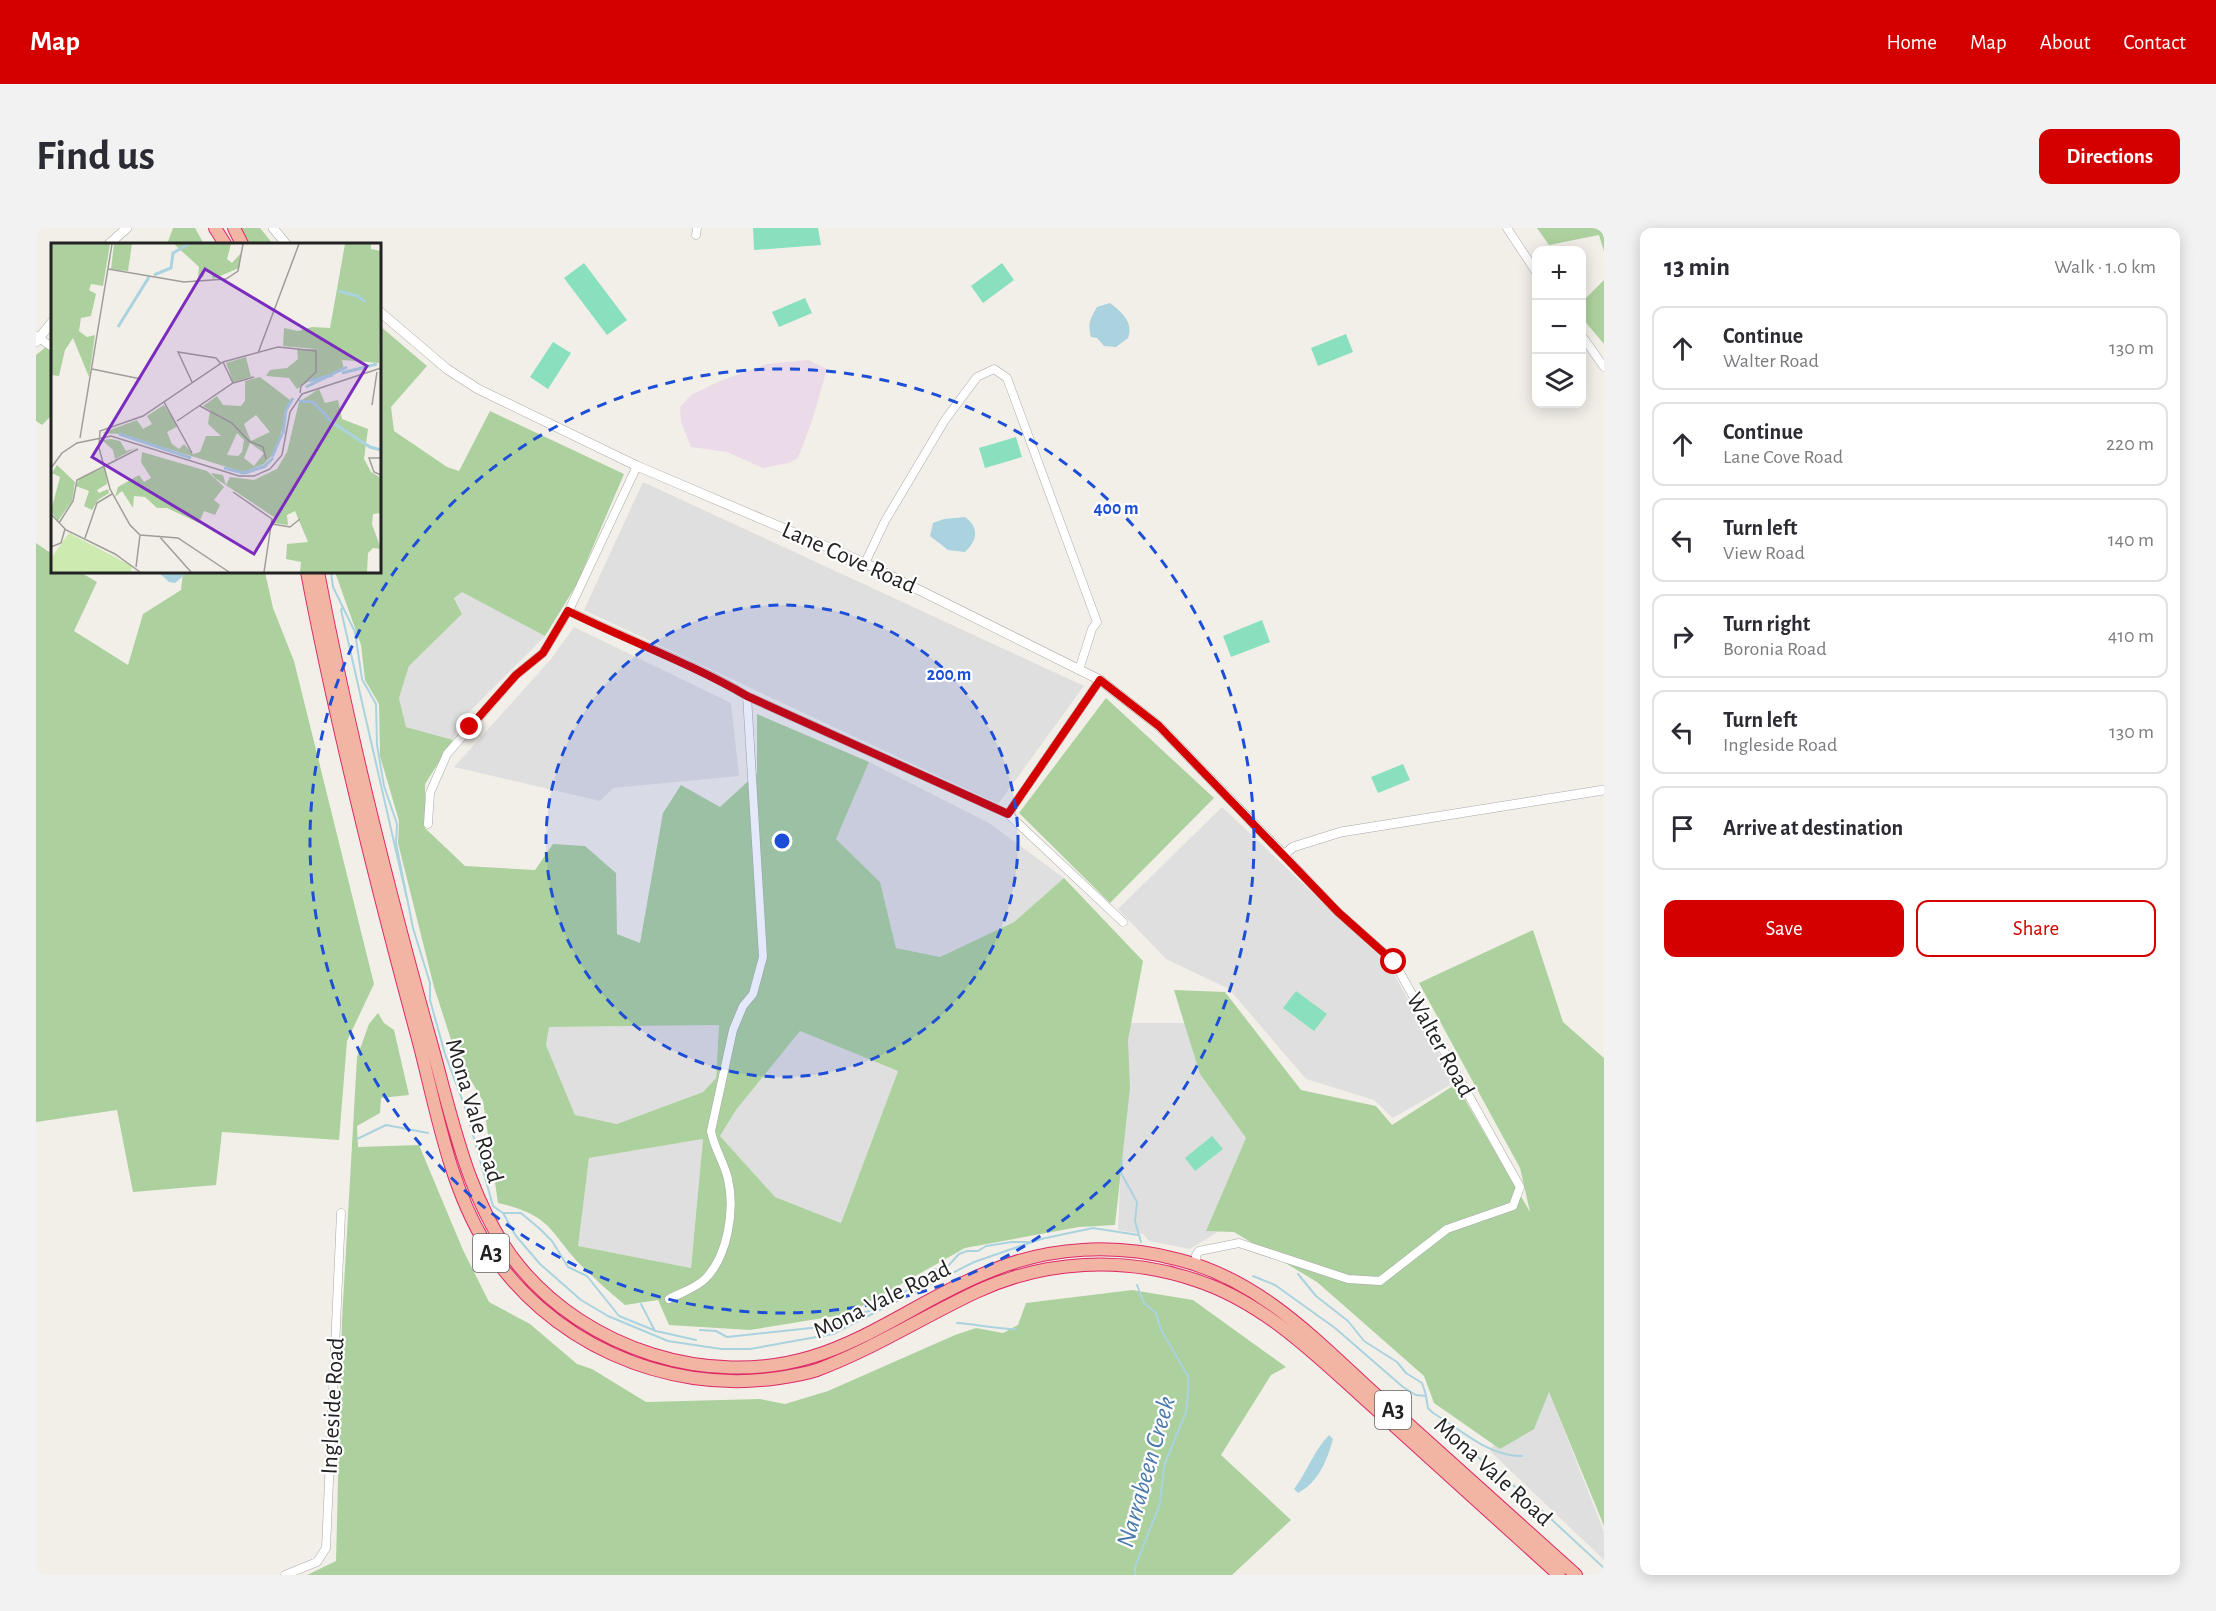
<!DOCTYPE html>
<html lang="en">
<head>
<meta charset="utf-8">
<style>
  :root { --surface:#fff; --page:#f2f2f3; --text:#2b2b33; --muted:#7c7c81; --line:#e1e1e2; --accent:#d40000 }
  body { margin:0; font-family:"Alegreya Sans",sans-serif; background:var(--page); color:var(--text) }
  .controls { position:absolute; right:18px; top:18px; display:grid; overflow:hidden; border-radius:12px; box-shadow:0 3px 15px #0003 }
  .controls button { width:54px; height:54px; display:grid; place-items:center; padding:0; border:0; border-bottom:2px solid var(--line); background:var(--surface); color:var(--text); font:30px sans-serif }
  .stop { position:absolute; width:18px; height:18px; margin:-14px; border:4px solid #d40000; border-radius:50%; background:#fff }
  .stop.end { background:#d40000; border-color:#fff; box-shadow:0 2px 6px #0008 }
  .list { margin:0; padding:0; list-style:none }
  h2 { display:flex; justify-content:space-between; align-items:center; height:78px; margin:0; padding:0 24px; font-size:26px }
  h2 small { font-size:20px; font-weight:400; color:var(--muted) }
  .list li { display:grid; grid-template-columns:39px 1fr auto; gap:18px; align-items:center; box-sizing:border-box; height:84px; margin:0 12px 12px; padding:0 12px; border:2px solid var(--line); border-radius:12px }
  .list b { display:block; font-size:22px; white-space:nowrap }
  .list p { margin:0; font-size:20px; white-space:nowrap; color:var(--muted) }
  .list em { font-size:20px; font-style:normal; color:var(--muted) }
  .actions { display:flex; gap:12px; padding:18px 24px }
  .actions a { flex:1; padding:14px 0; border:2px solid var(--accent); border-radius:12px; text-align:center; font-size:21px; color:var(--accent) }
  .actions .main { background:var(--accent); color:#fff }
  .icon { flex:none; width:33px; height:33px; fill:none; stroke:currentColor; stroke-width:2; stroke-linecap:round; stroke-linejoin:round }
  .map { position:relative; flex:none; width:1568px; height:1347px; overflow:hidden; border-radius:12px }
  header { display:flex; align-items:center; gap:36px; box-sizing:border-box; height:84px; padding:0 30px; background:var(--accent); color:#fff }
  header strong { font-size:28px }
  nav { display:flex; gap:33px; margin-inline-start:auto; font-size:21px }
  .intro { display:flex; align-items:center; justify-content:space-between; box-sizing:border-box; height:144px; padding:0 36px }
  h1 { margin:0; font-size:42px }
  .button { padding:15px 27px; border-radius:12px; background:var(--accent); color:#fff; font-size:21px; font-weight:700 }
  main { display:flex; gap:36px; padding:0 36px }
  aside { flex:1; background:var(--surface); border-radius:12px; box-shadow:0 3px 15px #0003 }
  .map>svg:first-child { display:block }
</style>
</head>
<body>
<header>
<strong>Map</strong>
<nav><a>Home</a><a>Map</a><a>About</a><a>Contact</a></nav>
</header>
<div class="intro"><h1>Find us</h1><a class="button">Directions</a></div>
<main>
<div class="map">
<svg width="1568" height="1347" viewBox="0 0 1568 1347">
  <rect width="100%" height="100%" fill="#f2efe9"/>
  <path fill="#e0dfdf" d="M607 254 1048 458 962 576 548 382Z
    M426 363 509 408 426 491 417 512 370 499 363 470 373 438 426 386 418 369Z
    M538 399 695 475 703 548 577 560 564 573 418 539 515 431Z
    M833 534 953 595 1028 650 978 694 904 729 860 720 844 654 800 611Z
    M1186 579 1352 736 1419 854 1357 890 1338 872 1270 851 1193 761 1130 731 1082 681Z
    M1091 795H1159L1254 860 1188 1000 1154 1021 1113 1013 1107 1006 1082 1002Z
    M683 797 680 850 667 864 581 896 539 887 510 817 513 799Z
    M764 803 862 843 805 995 739 969 684 908 700 882Z
    M667 911 655 1040 541 1018 553 930Z
    M1513 1163 1568 1304V1332L1453 1222Z"/>
  <path fill="#ebdbe8" d="M772 132 791 141 776 193 762 230 753 235 727 240 691 224 655 219 645 194 644 179 655 167 684 153 731 136Z"/>
  <path fill="#add19e" fill-rule="evenodd" d="M137 0H159L168 16H131Z
    M204 0H224L237 16H213Z
    M1501 0H1568V23L1563 7 1513 17Z
    M1568 52V116L1546 90V74Z
    M344 98 391 138 355 179 358 203 411 239 423 243 454 183 588 246 541 356 509 408 426 364 418 370 426 386 373 438 363 470 370 499 417 512 389 556V600L429 638 499 642 517 616 549 618 580 645 581 706 604 715 627 585 645 557 684 579 721 545V486L833 534 800 611 844 654 860 720 904 729 978 694 1028 650 1107 733 1092 812 1094 860 1079 997 1043 999 929 1020 812 1086 714 1102 633 1097 622 1072 589 1077C576 1066 563 1055 551 1043 513 1007 520 988 462 975L447 873 420 827 398 759 362 615 363 593 344 528 343 476 329 452 325 417 299 344H344ZM683 797 680 850 667 864 581 896 539 887 510 817 513 799ZM764 803 862 843 805 995 739 969 684 908 700 882ZM667 911 655 1040 542 1018 553 930Z
    M10 119 16 125V187L6 197 0 193V127Z
    M0 315 16 326V344H44L61 354 38 403 92 437 107 386 145 362 147 344H229L237 380 258 433 338 756 311 813 303 912 186 904 180 957 97 964 81 882 0 894Z
    M1070 470 1178 570 1074 675 983 585Z
    M1497 702 1527 794 1568 830V1298L1513 1164 1498 1201 1464 1221 1398 1175 1388 1148 1281 1054 1198 1004 1170 1003 1210 910 1164 846 1138 762 1189 764 1265 862 1340 878 1356 897 1420 856 1494 984 1484 940 1383 755Z
    M342 785 348 795 358 802 373 867 345 870 344 885 321 898 322 919 383 917 427 1022 453 1074 494 1096 541 1136 556 1141 610 1174 724 1171 749 1176 792 1163 919 1107 940 1100 967 1105 982 1097 990 1075 1096 1062 1157 1072 1250 1139 1235 1147 1185 1227 1255 1292 1196 1347H271L300 1333 306 1092 321 829 333 796Z"/>
  <path fill="#88e0be" d="M717 0H782L785 17 718 22Z
    M548 35 591 92 571 107 528 50Z
    M966 35 978 52 947 75 935 58Z
    M769 70 776 85 743 99 736 84Z
    M1310 106 1317 124 1282 138 1275 120Z
    M517 114 535 125 512 161 494 149Z
    M980 209 986 229 949 240 943 220Z
    M1226 392 1234 414 1195 429 1187 408Z
    M1367 536 1374 552 1342 565 1335 549Z
    M1260 763 1291 786 1278 803 1247 780Z
    M1176 908 1187 921 1159 943 1149 930Z"/>
  <path fill="#aad3df" d="M1074 75C1086 84 1098 95 1092 110L1080 119 1068 118 1061 110 1055 109C1051 96 1055 89 1061 79Z
    M929 289C944 300 941 313 929 324L912 322 894 308 897 295 908 291Z
    M122 344H152L139 355 133 354Z
    M1293 1207 1297 1211C1291 1232 1283 1254 1262 1265L1258 1261C1271 1244 1278 1222 1293 1207Z"/>
  <g fill="none" stroke-linecap="round" stroke-linejoin="round">
    <path stroke="#aad3df" stroke-width="2" d="M295 344 297 359 319 404 326 451 340 476 341 517 348 558 361 596 360 615 377 700 394 755V772L409 826 430 882 457 978 467 985H485L504 1001 516 1013 532 1039 551 1048 583 1088 620 1103 660 1112
      M307 379 305 382 371 671
      M321 911 350 897 392 905
      M1086 932 1085 945 1101 974 1099 993 1105 1014
      M467 985 480 1008 504 1036 545 1072 572 1088 632 1113 685 1121H714L797 1106 938 1034 1005 1011 1057 1000 1102 1007
      M1262 1046 1280 1068 1312 1093 1328 1113 1361 1134 1370 1145 1386 1155 1390 1167
      M1217 1048 1239 1057 1299 1100 1367 1159 1380 1167 1390 1168 1392 1180 1397 1185C1426 1202 1451 1228 1486 1228
      M605 1076 619 1103
      M921 1095C941 1096 959 1101 980 1101
      M664 1102 680 1103 691 1109 803 1097 815 1088 833 1083 866 1066 895 1043 913 1037 923 1026 931 1023H942L950 1018 976 1014H995
      M1433 1222 1488 1266 1568 1340
      M1099 1347V1339L1124 1276 1128 1238 1150 1184 1152 1164V1148L1125 1102 1120 1085 1108 1075 1101 1057"/>
    <defs>
      <path id="minor" d="M1471 0 1500 44
        M660 7 661 0
        M0 108 16 119
        M1546 108 1568 139
        M829 335 849 293 909 192 941 149 958 141 971 150 1061 394 1056 401 1043 442
        M533 383C591 412 655 434 711 468L972 586 1087 694
        M972 586 1064 452
        M392 596 394 565 411 526 480 447 507 425 534 380 601 238
        M1161 1037 1160 1027 1163 1023 1203 1015 1312 1051 1344 1053 1411 1001 1477 978 1484 959 1358 734 1302 684 1248 627
        M633 1071C644 1065 660 1060 669 1051 692 1028 699 982 692 951 688 934 678 920 675 903L697 802 707 778 717 766 727 729 711 468
        M249 1347 281 1334 290 1320 305 985"/>
      <path id="tertiary" d="M237 0 250 16
        M73 16 91 0
        M344 84 411 141 442 161 601 238 829 335 1064 452 1123 498 1248 627 1257 619 1305 604 1568 562
        M0 114 16 94"/>
      <path id="trunk" d="M179 0 189 16
        M198 0 206 16
        M271 344C301 501 340 656 382 811 400 879 412 954 449 1015 510 1114 629 1167 743 1150 756 1148 769 1146 781 1142 839 1120 885 1090 940 1064 1008 1032 1087 1028 1159 1052 1231 1075 1286 1133 1341 1182 1402 1237 1462 1292 1523 1347
        M282 344C312 501 351 657 394 811 416 888 431 974 483 1038 551 1121 672 1160 775 1129 838 1110 891 1068 952 1044 1013 1018 1080 1015 1144 1032 1230 1054 1287 1120 1350 1176 1414 1233 1477 1290 1540 1347"/>
    </defs>
    <use href="#minor" stroke="#a9a9a9" stroke-width="9"/>
    <use href="#tertiary" stroke="#a9a9a9" stroke-width="10"/>
    <use href="#trunk" stroke="#dc2a67" stroke-width="14"/>
    <use href="#minor" stroke="#fff" stroke-width="8"/>
    <use href="#tertiary" stroke="#fff" stroke-width="9"/>
    <use href="#trunk" stroke="#f2b4a3" stroke-width="12"/>
  </g>
  <g fill="none" stroke-linecap="round" stroke-linejoin="round">
    <path stroke="#d40000" stroke-width="8" d="M434 499 480 447 507 425 532 383C591 412 654 435 711 468L972 586 1064 452 1123 498 1302 684 1358 734"/>
  </g>
  <circle cx="746" cy="613" r="236" fill="#1d4ed8" fill-opacity=".12"/>
  <g fill="none" stroke="#1d4ed8" stroke-width="3" stroke-dasharray="10 8">
    <circle cx="746" cy="613" r="236"/>
    <circle cx="746" cy="613" r="472"/>
  </g>
  <g text-anchor="middle" dominant-baseline="central" stroke-width="4.5" stroke-linejoin="round" paint-order="stroke">
    <g fill="#fff" stroke="#646464" stroke-width="1.5">
      <rect x="437" y="1006" width="36" height="38" rx="4.5"/>
      <rect x="1339" y="1163" width="36" height="38" rx="4.5"/>
    </g>
    <g font-size="22" font-weight="bold" fill="#222">
      <text x="455" y="1025">A3</text>
      <text x="1357" y="1182">A3</text>
    </g>
    <g font-size="24" fill="#222" stroke="#fff">
      <text transform="translate(813 330) rotate(24)">Lane Cove Road</text>
      <text transform="translate(1404 817) rotate(61)">Walter Road</text>
      <text transform="translate(438 883) rotate(73)">Mona Vale Road</text>
      <text transform="translate(846 1072) rotate(-26)">Mona Vale Road</text>
      <text transform="translate(297 1178) rotate(-87)">Ingleside Road</text>
      <text transform="translate(1457 1244) rotate(42)">Mona Vale Road</text>
    </g>
    <g font-size="26" font-style="italic" fill="#4a7aab" stroke="#fff">
      <text transform="translate(1110 1244) rotate(-74)">Narrabeen Creek</text>
    </g>
  </g>
  <g transform="translate(15 15)">
    <rect width="330" height="330" fill="#f2efe9"/>
    <path d="M18 290 81 323 80 329H0V315Z" fill="#cdebb0"/>
    <path d="M0 1H59L52 43 40 41 38 47 45 51 40 73 30 75 28 88 36 94 44 92 38 134 22 95 14 107 8 133 0 132ZM63 1H81L77 28 60 26ZM123 1H180L176 16 181 20 190 10 188 25 162 36 160 29 155 27 152 34H147L148 24ZM294 1H320V6L330 8 328 120 291 117 293 127 260 137 246 146 238 135 215 133 219 127 236 125 247 116 246 106H265L232 103 233 85 247 88 261 84 279 85ZM195 114 200 134 182 139 175 120ZM209 134 239 157 225 208 213 221 192 229 69 191 51 190 86 177 92 186 101 181 96 173 113 162 127 183 116 189 121 201 128 206 133 201 142 211 149 209 155 193H170L157 181 159 167 152 163 166 153 172 162 190 163 194 158V138ZM205 172 219 189 200 198 193 181ZM186 190 193 197 191 209 187 213 176 212ZM199 200 213 210 203 223 193 215ZM268 146 274 160 287 157 291 176 317 186 313 216 320 229 330 235V270L322 271 321 281 330 306 322 305 317 310 316 329H249L250 319 235 316 236 301 257 299 244 268 236 272 237 282 222 280 223 274 164 235 160 230 172 232 175 242 179 234 203 237 226 226 236 209 248 159ZM60 196 69 198 75 208 85 205 64 216 62 207 51 197ZM91 209 156 228 173 244 163 257 169 262 164 272 153 268 148 280 116 265H106L94 254 83 253 82 265 71 248 64 254 67 244 88 232 93 239 100 235 90 219ZM6 222 24 239 21 258 7 278 0 268 9 234 1 230ZM54 224 56 241 46 247 48 250 57 246 58 250 47 257 41 267 33 263 38 248 25 243 28 236Z" fill="#add19e" fill-rule="evenodd"/>
    <path fill="none" stroke="#aad3df" stroke-width="3" d="M103 32 120 25 122 10 138 1M287 48 307 53 314 59M67 84 98 34M291 130 326 121M258 138 282 132M255 144 296 124M248 158 262 159 281 179 319 204 330 207M68 191 140 215M232 191 235 167 242 155M221 214 231 191M173 225 192 230 214 223 222 215M194 230 215 223"/>
    <path fill="none" stroke="#9f9d99" stroke-width="1.5" d="M57 26 133 39 175 36 187 28 192 1M207 110 248 1M172 119 182 140M41 126 90 136M141 139 127 109 165 115 170 121M113 159 141 210M321 162 326 129M149 163 181 180 198 198 212 204 215 216M126 178 182 140 203 134M29 195 61 1M330 215H318L323 229 330 232M0 225 11 210 26 200 60 193 188 233H203L219 226 231 212 239 169 251 151 330 125M182 249 221 276 213 329M0 271 15 287 64 311 89 329M8 280 22 258 26 237 87 206M221 281 239 284 249 276M89 292 79 282 59 246 48 205 49 188 92 173 172 119 227 104 265 108V129L250 143 249 150M89 292 127 295 178 329M108 293 140 329M34 295 46 260 61 251M0 304 10 300 14 286M85 324 89 292"/>
    <path fill="#7b2cbf" fill-opacity="0.15" stroke="#7b2cbf" stroke-width="3" d="M154 26 316 123 203 311 41 214Z"/>
    <rect width="330" height="330" fill="none" stroke="#222" stroke-width="3"/>
  </g>
  <circle cx="746" cy="613" r="9" fill="#1d4ed8" stroke="#fff" stroke-width="3"/>
  <g font-size="18" text-anchor="middle" font-weight="bold" fill="#1d4ed8" stroke="#fff" stroke-width="4.5" stroke-linejoin="round" paint-order="stroke">
    <text x="1080" y="286">400 m</text>
    <text x="913" y="452">200 m</text>
  </g>
</svg>
<div class="controls">
<button>+</button>
<button>−</button>
<button><svg class="icon" aria-label="layers" viewBox="0 0 24 24"><path d="M12 4l9 5-9 5-9-5zM3 14l9 5 9-5"/></svg></button>
</div>
<div class="stop" style="left:1358px;top:734px"></div>
<div class="stop end" style="left:434px;top:499px"></div>
</div>
<aside>
<h2>13 min<small>Walk · 1.0 km</small></h2>
<ul class="list">
<li><svg class="icon" aria-label="ahead" viewBox="0 0 24 24"><path d="M12 20V5M6 11l6-6 6 6"/></svg><div><b>Continue</b><p>Walter Road</p></div><em>130 m</em></li>
<li><svg class="icon" aria-label="ahead" viewBox="0 0 24 24"><path d="M12 20V5M6 11l6-6 6 6"/></svg><div><b>Continue</b><p>Lane Cove Road</p></div><em>220 m</em></li>
<li><svg class="icon" aria-label="left" viewBox="0 0 24 24"><path d="M17 20v-9H6M10 6l-5 5 5 5"/></svg><div><b>Turn left</b><p>View Road</p></div><em>140 m</em></li>
<li><svg class="icon" aria-label="right" viewBox="0 0 24 24"><path d="M7 20v-9h11M14 6l5 5-5 5"/></svg><div><b>Turn right</b><p>Boronia Road</p></div><em>410 m</em></li>
<li><svg class="icon" aria-label="left" viewBox="0 0 24 24"><path d="M17 20v-9H6M10 6l-5 5 5 5"/></svg><div><b>Turn left</b><p>Ingleside Road</p></div><em>130 m</em></li>
<li><svg class="icon" aria-label="arrive" viewBox="0 0 24 24"><path d="M6 21V4h12l-3 4 3 4H6"/></svg><div><b>Arrive at destination</b></div></li>
</ul>
<div class="actions"><a class="main">Save</a><a>Share</a></div>
</aside>
</main>
</body>
</html>
